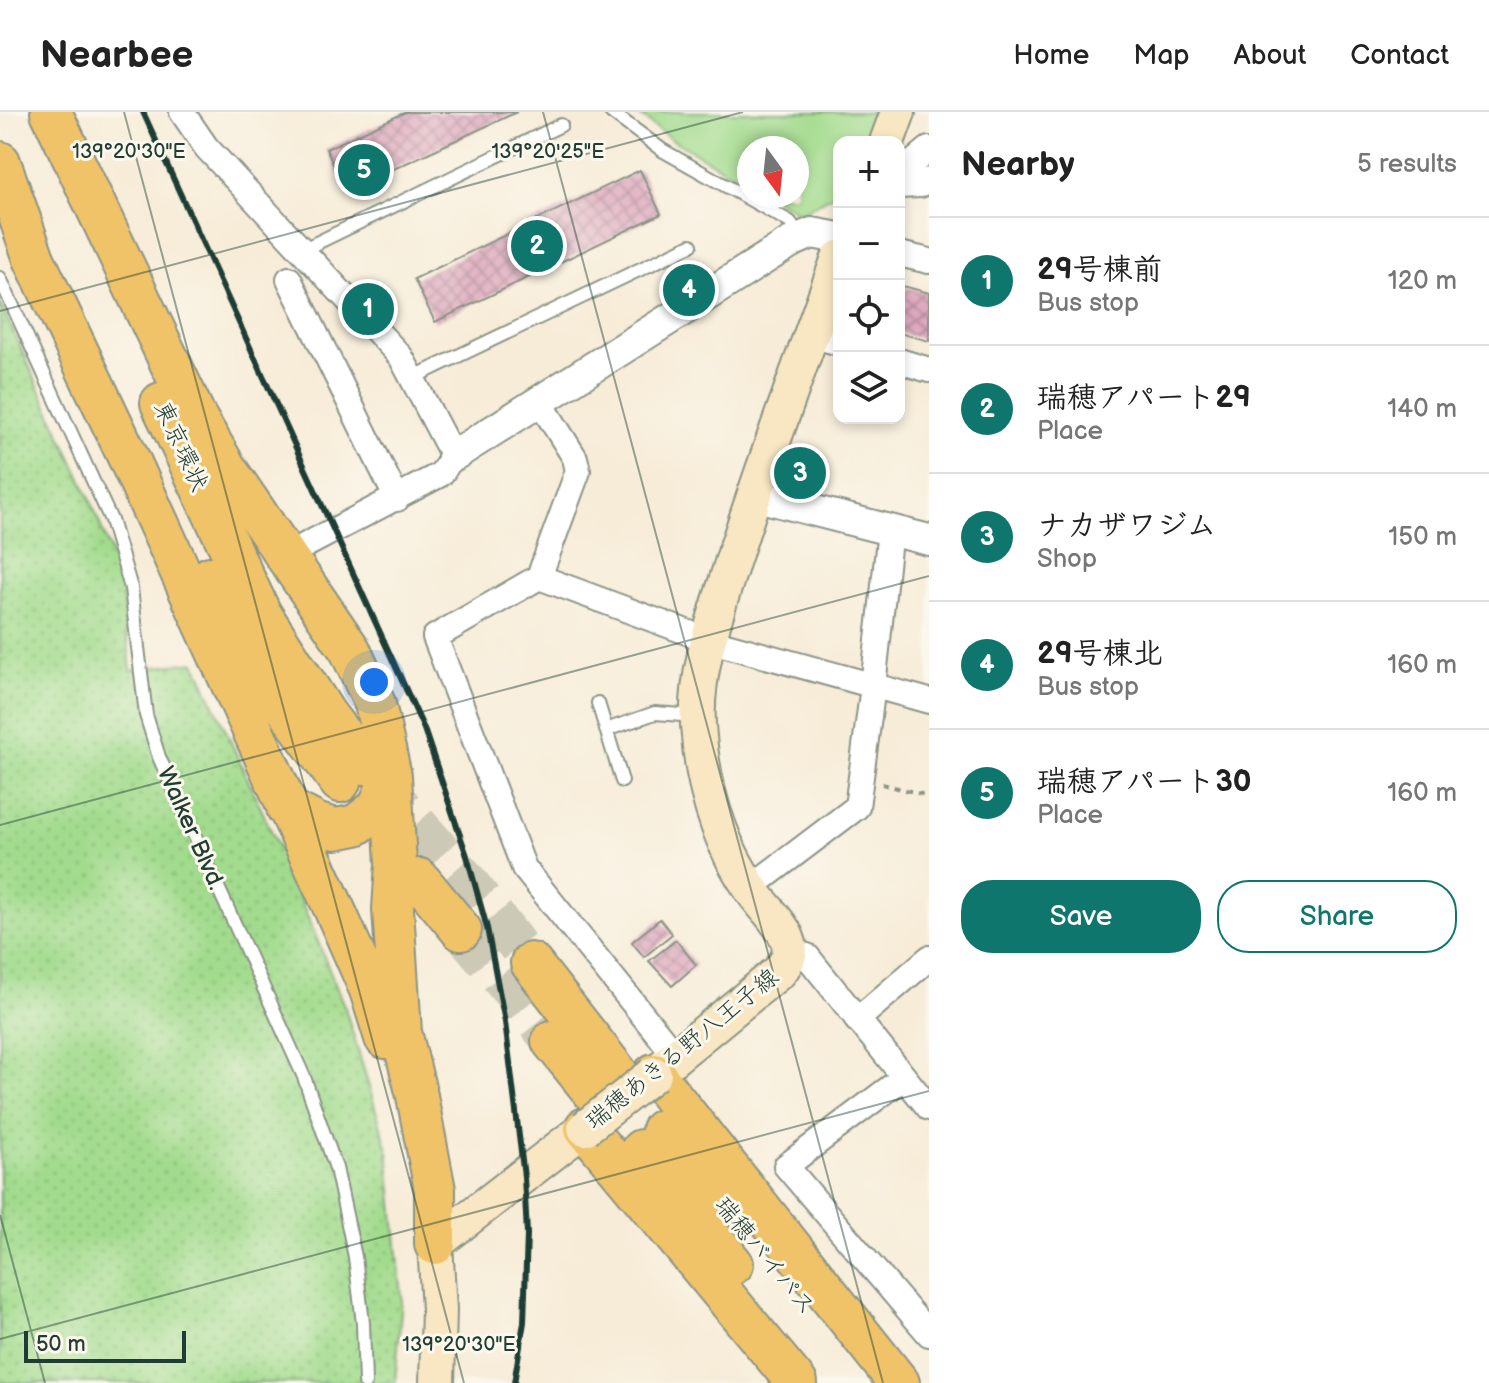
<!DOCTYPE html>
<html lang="en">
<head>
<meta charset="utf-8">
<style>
  :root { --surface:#fff; --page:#f6f6f6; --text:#222; --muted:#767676; --line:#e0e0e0; --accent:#0f766e }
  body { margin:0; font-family:"Balsamiq Sans","Klee One",sans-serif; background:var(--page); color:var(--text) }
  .controls { position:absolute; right:24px; top:24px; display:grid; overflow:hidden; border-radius:16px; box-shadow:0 4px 12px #0003 }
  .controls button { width:72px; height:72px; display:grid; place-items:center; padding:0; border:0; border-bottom:2px solid var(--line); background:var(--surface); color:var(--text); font:40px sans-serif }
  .compass { position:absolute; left:737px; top:24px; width:72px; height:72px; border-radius:50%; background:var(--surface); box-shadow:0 4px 12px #0003; rotate:165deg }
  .scale { position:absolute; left:24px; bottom:20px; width:162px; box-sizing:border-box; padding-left:8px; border:4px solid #1f3d34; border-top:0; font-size:22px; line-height:28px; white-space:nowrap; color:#1f3d34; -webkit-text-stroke:6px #fbf7ec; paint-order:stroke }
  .you { position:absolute; left:374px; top:570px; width:28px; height:28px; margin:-20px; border:6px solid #fff; border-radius:50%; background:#1a73e8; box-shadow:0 0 0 12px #1a73e833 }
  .badge { display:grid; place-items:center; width:52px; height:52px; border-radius:50%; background:var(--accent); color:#fff; font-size:26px; font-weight:700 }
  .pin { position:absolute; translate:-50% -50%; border:4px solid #fff; box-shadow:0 2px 8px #0006 }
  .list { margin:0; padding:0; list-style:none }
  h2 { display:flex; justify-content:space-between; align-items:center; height:104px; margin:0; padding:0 32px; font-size:34px }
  h2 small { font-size:26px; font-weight:400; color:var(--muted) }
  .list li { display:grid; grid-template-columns:52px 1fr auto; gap:24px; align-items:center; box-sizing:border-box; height:128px; padding:0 32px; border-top:2px solid var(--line) }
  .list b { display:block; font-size:30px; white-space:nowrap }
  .list p { margin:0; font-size:26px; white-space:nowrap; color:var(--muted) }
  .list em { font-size:26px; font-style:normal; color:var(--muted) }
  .actions { display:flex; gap:16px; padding:24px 32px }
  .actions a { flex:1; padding:18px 0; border:2px solid var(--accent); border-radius:32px; text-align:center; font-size:28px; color:var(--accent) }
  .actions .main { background:var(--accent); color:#fff }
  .icon { flex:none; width:44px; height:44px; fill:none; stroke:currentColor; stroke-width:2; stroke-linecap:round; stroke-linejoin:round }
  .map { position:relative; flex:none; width:929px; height:1271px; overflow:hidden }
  header { display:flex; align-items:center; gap:48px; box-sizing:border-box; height:112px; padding:0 40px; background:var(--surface); border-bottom:2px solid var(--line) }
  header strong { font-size:38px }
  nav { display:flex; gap:44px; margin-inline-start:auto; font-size:28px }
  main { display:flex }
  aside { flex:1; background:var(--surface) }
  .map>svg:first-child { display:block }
</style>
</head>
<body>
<header>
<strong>Nearbee</strong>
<nav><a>Home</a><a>Map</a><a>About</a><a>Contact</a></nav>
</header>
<main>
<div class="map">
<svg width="929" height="1271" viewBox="0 0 929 1271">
  <defs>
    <pattern id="grass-dots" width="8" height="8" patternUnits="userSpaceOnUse" patternTransform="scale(2)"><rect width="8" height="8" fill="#a2db8d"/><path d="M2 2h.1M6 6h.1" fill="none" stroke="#8bbd7a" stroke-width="1.8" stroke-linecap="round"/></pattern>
    <pattern id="building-cross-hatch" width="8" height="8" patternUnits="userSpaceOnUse" patternTransform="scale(2)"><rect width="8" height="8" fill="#dea8be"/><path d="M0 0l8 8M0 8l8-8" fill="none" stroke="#b38a9b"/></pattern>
  </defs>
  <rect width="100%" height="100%" fill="#fbf7ec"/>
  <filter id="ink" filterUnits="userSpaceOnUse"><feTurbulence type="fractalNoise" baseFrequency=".0125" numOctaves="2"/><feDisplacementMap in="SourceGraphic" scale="16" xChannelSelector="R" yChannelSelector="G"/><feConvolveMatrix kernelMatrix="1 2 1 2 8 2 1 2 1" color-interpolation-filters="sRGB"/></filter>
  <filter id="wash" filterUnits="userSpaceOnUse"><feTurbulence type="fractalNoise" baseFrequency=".006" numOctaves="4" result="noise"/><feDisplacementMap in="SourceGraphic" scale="32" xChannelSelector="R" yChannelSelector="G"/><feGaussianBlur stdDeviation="1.8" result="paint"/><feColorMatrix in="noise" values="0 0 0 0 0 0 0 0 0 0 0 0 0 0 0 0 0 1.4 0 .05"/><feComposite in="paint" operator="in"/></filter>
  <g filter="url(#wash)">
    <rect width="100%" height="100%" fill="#f7ecd8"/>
    <path fill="url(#grass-dots)" stroke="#608c60" stroke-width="2" d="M0 191 88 382 120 464 131 558 195 550 286 752 345 896 388 1038 402 1186 395 1271H0Z"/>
    <path fill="#a2db8d" stroke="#608c60" stroke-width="2" d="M635 0H878L868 30H839V80L800 101 770 84H797V36H749V72L671 27Z"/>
    <g id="blocks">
      <path fill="url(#building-cross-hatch)" d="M406 0H517L346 79 326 37Z
        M640 58 661 102 435 210 414 167Z
        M899 173 929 181V229L899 221Z
        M660 807 672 822 644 845 632 830Z
        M676 828 696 853 672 874 649 849Z"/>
    </g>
  </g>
  <g filter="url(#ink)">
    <use href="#blocks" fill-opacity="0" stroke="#8b9486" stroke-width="2"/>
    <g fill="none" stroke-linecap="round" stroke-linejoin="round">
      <path stroke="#ccc9b7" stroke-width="40" stroke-dasharray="40 20" stroke-linecap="butt" d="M377 667 465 766 531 851
        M461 818 552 929
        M618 962 662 1018
        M594 981 641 1038"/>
      <defs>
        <path id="service" d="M611 0 662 38 790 110 801 125
          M300 139 561 13
          M0 166 111 408 131 476 146 603 159 645 304 965 336 1056 355 1145 363 1211 365 1271
          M414 265 691 133
          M598 591 622 669
          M606 618 655 601 696 604"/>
        <path id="minor" d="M182 0 206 35 401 245 453 344 441 362 287 443
          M899 57 911 52 929 37
          M899 74 921 73 929 68
          M899 142 929 149
          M289 167 397 387
          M811 223 839 231
          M899 249 929 258
          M540 290 575 346 578 359 539 465 435 525 524 756 675 943
          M539 465 708 528 929 589
          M750 776 857 695 873 574 890 418
          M790 840 807 844 929 996
          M857 908 929 846
          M903 966 786 1054 929 1222"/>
        <path id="tertiary" d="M453 344 791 130 812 121 839 126
          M753 383 929 428"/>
        <path id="secondary" d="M887 30 898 0
          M654 962 780 859C786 851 792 843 789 832 784 812 762 794 751 777 717 728 702 672 698 613 695 558 715 506 731 454 764 350 802 248 839 146
          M437 1271 439 1197 435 1132 585 1016"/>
        <path id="trunk" d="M51 0 196 305 227 358 350 538 375 592 391 664 396 752 393 797 401 920 417 984 435 1078V1132
          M0 50 34 147 130 349 338 805 370 878 385 926
          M161 291 261 502 326 603 364 652
          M210 465 253 550 340 670
          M287 696 318 712 336 717 356 713 378 696 391 664
          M419 767 461 818
          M531 851 618 962
          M552 929 594 981
          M654 962 899 1271
          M585 1016 797 1271
          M662 1018 715 1083
          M641 1038 733 1152"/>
      </defs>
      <use href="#service" stroke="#8b9486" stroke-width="16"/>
      <use href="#minor" stroke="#8b9486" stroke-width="28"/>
      <use href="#tertiary" stroke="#8b9486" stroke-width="34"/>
      <use href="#secondary" stroke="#8b9486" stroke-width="38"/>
      <use href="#trunk" stroke="#8b9486" stroke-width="44"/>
      <path stroke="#8b9486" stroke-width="4" stroke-dasharray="6 6" stroke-linecap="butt" d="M882 672 929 684"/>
      <use href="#service" stroke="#fff" stroke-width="12"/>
      <use href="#minor" stroke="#fff" stroke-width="24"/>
      <use href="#tertiary" stroke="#fff" stroke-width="30"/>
      <use href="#secondary" stroke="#f9e7c3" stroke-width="34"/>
      <use href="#trunk" stroke="#f0c369" stroke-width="40"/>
      <path stroke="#1f3d34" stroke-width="6" d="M143 0 424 617 467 744 487 816 505 910 524 1065 527 1122 524 1210 514 1271"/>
      <defs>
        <path id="secondary-bridge" d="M585 1016 654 962"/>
      </defs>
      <use href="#secondary-bridge" stroke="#8b9486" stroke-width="38" stroke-linecap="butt"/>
      <use href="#secondary-bridge" stroke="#f9e7c3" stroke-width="34"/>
    </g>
  </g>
  <path fill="none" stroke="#1f3d34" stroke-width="2" stroke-opacity="0.45" d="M124 0 464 1271M543 0 883 1271M0 199 743 0M0 713 929 464M0 1103 45 1271M0 1227 929 979"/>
  <g text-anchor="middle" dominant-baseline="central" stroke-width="6" stroke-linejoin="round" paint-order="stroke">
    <g font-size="24" fill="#1f3d34" stroke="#fbf7ec">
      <text transform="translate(181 334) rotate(65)">東京環状</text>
      <text transform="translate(191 716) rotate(66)">Walker Blvd.</text>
      <text transform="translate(682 937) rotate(-39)">瑞穂あきる野八王子線</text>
      <text transform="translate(765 1144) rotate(51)">瑞穂バイパス</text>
    </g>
  </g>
  <g font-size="20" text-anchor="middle" fill="#1f3d34" stroke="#fbf7ec" stroke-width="6" stroke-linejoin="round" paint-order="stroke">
    <text x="129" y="46">139°20'30"E</text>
    <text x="548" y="46">139°20'25"E</text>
    <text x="459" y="1239">139°20'30"E</text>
  </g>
</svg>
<div class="controls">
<button>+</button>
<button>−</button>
<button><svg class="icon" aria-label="locate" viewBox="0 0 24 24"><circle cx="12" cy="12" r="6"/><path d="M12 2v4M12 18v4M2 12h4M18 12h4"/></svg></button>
<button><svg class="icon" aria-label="layers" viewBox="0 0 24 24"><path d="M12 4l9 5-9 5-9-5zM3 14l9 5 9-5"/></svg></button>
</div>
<svg class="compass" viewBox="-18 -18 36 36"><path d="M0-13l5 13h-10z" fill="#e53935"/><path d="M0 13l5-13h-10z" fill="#767676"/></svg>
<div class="scale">50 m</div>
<div class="you"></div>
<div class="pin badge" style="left:368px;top:197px">1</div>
<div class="pin badge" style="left:537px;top:134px">2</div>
<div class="pin badge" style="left:800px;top:361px">3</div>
<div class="pin badge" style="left:689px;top:178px">4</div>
<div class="pin badge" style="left:364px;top:58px">5</div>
</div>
<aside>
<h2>Nearby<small>5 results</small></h2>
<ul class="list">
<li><span class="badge">1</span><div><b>29号棟前</b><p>Bus stop</p></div><em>120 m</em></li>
<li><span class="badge">2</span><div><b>瑞穂アパート29</b><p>Place</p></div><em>140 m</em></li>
<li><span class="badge">3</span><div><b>ナカザワジム</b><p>Shop</p></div><em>150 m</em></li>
<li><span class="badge">4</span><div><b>29号棟北</b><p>Bus stop</p></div><em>160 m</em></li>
<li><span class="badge">5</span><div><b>瑞穂アパート30</b><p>Place</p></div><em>160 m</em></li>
</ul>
<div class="actions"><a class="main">Save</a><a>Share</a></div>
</aside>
</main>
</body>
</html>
